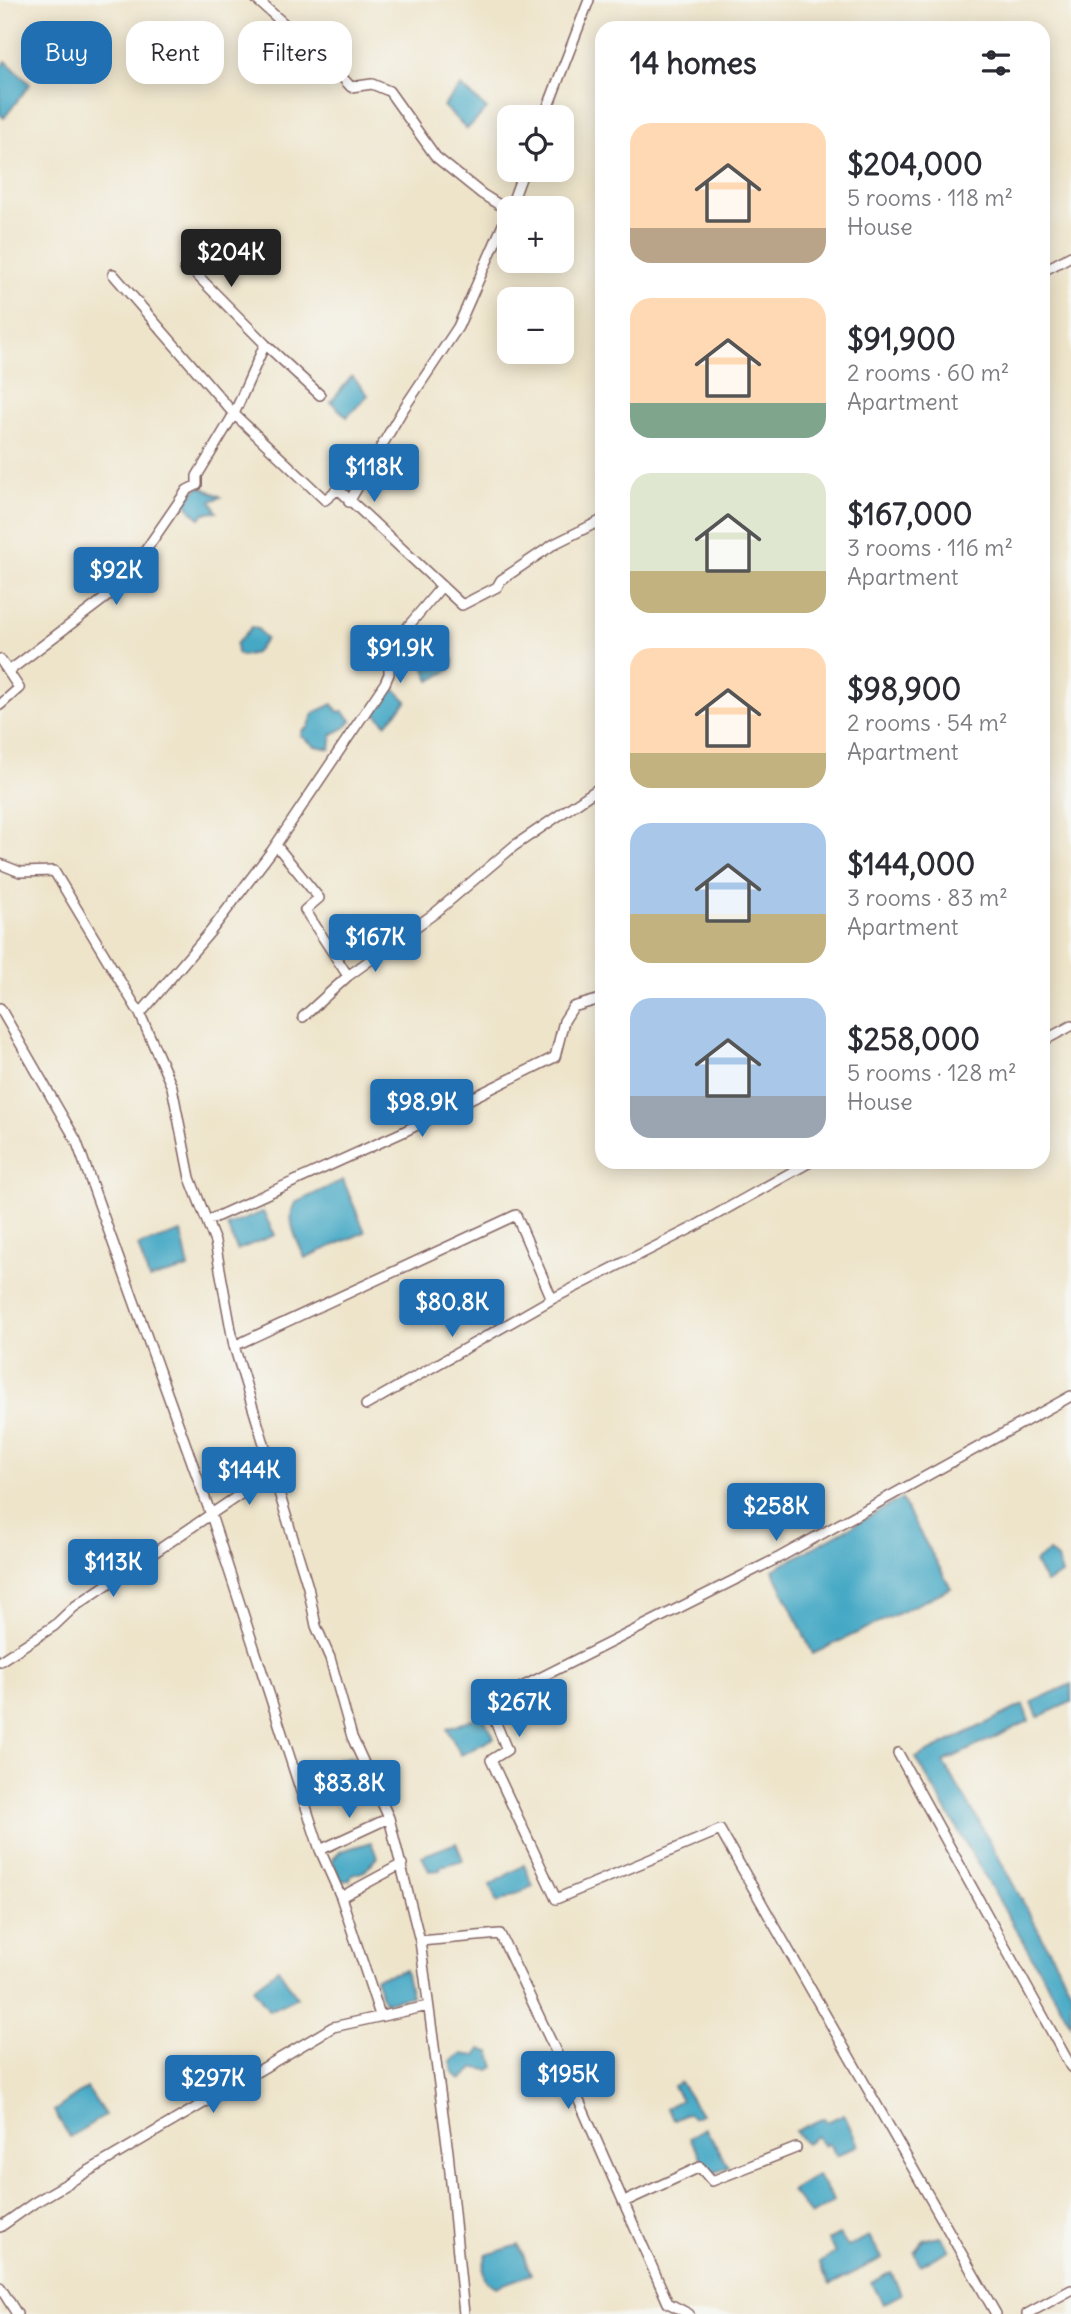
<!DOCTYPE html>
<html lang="en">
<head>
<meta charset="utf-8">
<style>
  body { margin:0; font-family:Delius,sans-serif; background:#f2f2f3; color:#2b2b33; height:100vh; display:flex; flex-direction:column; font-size:26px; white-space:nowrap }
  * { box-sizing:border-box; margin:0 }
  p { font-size:23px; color:#7c7c81 }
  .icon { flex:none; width:38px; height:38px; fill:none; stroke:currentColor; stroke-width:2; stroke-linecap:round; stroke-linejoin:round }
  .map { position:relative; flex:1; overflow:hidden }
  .sheet { position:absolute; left:595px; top:21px; width:455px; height:1148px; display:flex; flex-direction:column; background:#fff; border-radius:21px; box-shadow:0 4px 18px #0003 }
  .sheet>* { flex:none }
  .guide { position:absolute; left:21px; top:21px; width:469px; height:63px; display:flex; gap:14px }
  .fabs { position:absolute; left:497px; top:105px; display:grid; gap:14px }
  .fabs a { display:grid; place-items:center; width:77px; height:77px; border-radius:14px; background:#fff; box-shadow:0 4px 18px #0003; font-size:35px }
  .price { position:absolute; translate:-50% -60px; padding:0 16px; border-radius:7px; background:#1f6fb2; color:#fff; font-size:23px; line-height:46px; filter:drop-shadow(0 2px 4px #0008) }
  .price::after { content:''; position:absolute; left:50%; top:42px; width:21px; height:16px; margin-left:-10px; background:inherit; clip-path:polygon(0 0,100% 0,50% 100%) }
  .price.selected { background:#222; color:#fff }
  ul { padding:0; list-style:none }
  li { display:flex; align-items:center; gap:21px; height:175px; padding:0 35px }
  li span { display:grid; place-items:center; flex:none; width:196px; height:140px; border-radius:21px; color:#555 }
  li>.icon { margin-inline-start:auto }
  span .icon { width:84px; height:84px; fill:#fffc; stroke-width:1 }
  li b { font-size:30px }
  h2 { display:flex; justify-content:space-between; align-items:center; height:84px; padding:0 35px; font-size:30px }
  .tag { padding:0 24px; border-radius:21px; background:#fff; box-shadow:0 4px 18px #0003; font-size:24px; line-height:63px }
  .tag.selected { background:#1f6fb2; color:#fff }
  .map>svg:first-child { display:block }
  .water { fill:#45a8c5; stroke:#486478; stroke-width:2 }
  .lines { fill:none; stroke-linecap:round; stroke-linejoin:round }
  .street-casing { stroke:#836463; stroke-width:12 }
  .street { stroke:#fff; stroke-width:9 }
</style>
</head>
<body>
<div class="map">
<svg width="1071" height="2314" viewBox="0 0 1071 2314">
  <rect width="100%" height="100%" fill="#f6f6f2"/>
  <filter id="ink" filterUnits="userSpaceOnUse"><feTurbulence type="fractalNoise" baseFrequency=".0143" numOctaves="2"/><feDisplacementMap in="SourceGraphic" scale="14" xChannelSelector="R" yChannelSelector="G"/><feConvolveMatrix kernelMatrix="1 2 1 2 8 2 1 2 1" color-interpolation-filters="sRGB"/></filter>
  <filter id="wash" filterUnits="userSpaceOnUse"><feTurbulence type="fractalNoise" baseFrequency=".00686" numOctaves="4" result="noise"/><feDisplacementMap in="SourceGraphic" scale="28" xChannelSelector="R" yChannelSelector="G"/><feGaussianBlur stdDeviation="1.57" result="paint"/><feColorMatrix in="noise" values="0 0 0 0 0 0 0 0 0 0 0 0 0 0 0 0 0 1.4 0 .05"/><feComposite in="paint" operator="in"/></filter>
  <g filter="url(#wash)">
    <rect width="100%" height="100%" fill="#eee4ca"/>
    <path class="water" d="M6 61 30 84 4 118 0 114V68Z
      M461 86 487 109 467 129 443 106Z
      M352 376 368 395 347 417 331 402Z
      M200 486 221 497 211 501 217 512 204 513 200 518 192 512 185 500Z
      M252 627 258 629 266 639 255 653 242 656 237 653 236 644Z
      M450 645 454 667 430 681 421 658Z
      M388 690H396L407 701 386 724 375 713Z
      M333 704 338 712 343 711 351 720 346 727 332 734 330 749 315 746 301 736 302 731 308 728 314 713Z
      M343 1180 365 1232 305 1258C298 1242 285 1220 295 1203Z
      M263 1212 275 1235 237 1250 227 1226Z
      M181 1232 189 1268 149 1279 138 1246Z
      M901 1499 951 1588 813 1654 773 1570Z
      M1049 1552 1057 1559 1062 1574 1046 1583 1034 1562Z
      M1071 1684V1702L1038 1717 1032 1702Z
      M1023 1705 1029 1721 943 1762 977 1818 1071 1990V2024L916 1758Z
      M482 1715 494 1738 461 1755 447 1729Z
      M351 1757 357 1761 364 1783 355 1791 331 1794 323 1770 337 1759Z
      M371 1842 377 1857 365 1871 352 1875 350 1880 340 1881 332 1860 341 1851Z
      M456 1843 463 1860 441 1866 440 1870 429 1871 422 1856Z
      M524 1865 533 1886 497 1903 490 1885Z
      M278 1969 297 1997 269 2011 253 1988Z
      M405 1970 411 1996 384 2002 375 1978Z
      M480 2049 490 2052 495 2067 490 2070 475 2068 461 2080 453 2072 451 2061 461 2054 477 2056Z
      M680 2082 701 2114 693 2118 688 2113 675 2120 666 2108 681 2100 673 2086Z
      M87 2088 105 2115 70 2137 54 2111Z
      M844 2114 858 2145 837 2156 828 2143 824 2146 816 2136 806 2143 795 2131 824 2118 827 2122Z
      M705 2128 729 2167 711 2174 690 2138Z
      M817 2175 834 2201 811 2215 791 2191Z
      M839 2234 848 2247 869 2236 882 2258 830 2285 819 2263 835 2253 828 2240Z
      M940 2236 950 2250 920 2265 914 2252 924 2240Z
      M519 2245 531 2274 496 2287 485 2280 483 2270 486 2255Z
      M891 2272 901 2294 883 2304 872 2283Z"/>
  </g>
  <g filter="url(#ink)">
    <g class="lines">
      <g class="street-casing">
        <path id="street" d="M257 0 330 64 351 87 372 84 389 91 436 157 482 194 509 211
          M544 117 589 0
          M510 208 524 170
          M185 269 190 268 265 344
          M1043 271 1071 256
          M113 274 234 414 325 500 338 489 462 605 497 587 501 580 554 544 602 520
          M349 502 402 411 458 327 509 211
          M0 659 19 688 0 705
          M9 671 121 586 187 490 197 485V476L234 414 265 344 320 395
          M276 845 319 898 305 910 348 976
          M0 864 20 872 54 871 140 1014 172 1087 190 1178 215 1242 234 1346 308 1587 316 1626 330 1658 352 1737 389 1818 420 1941 448 2152 464 2314
          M0 1008 76 1140 211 1515 320 1850 341 1897 380 2015
          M140 1014 210 932 271 852 385 683 389 674V649L442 586
          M303 1017 348 976 435 913 514 846 602 786
          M1043 1041 1071 1026
          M207 1221 401 1133 555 1057 564 1021 573 1007 597 1000
          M234 1346 516 1215 552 1299 692 1228 810 1162
          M366 1405 552 1299
          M0 1661 54 1626 74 1607 254 1485 275 1477
          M898 1753 1071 2067
          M320 1850 389 1818
          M341 1897 402 1864
          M420 1941 500 1934 576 2094 668 2303 689 2314
          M624 2202 700 2167 712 2181 796 2148
          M0 2227 34 2203 333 2027 428 2006
          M0 2287 17 2314
          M996 2314 720 1830 556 1899 491 1760 507 1750 488 1704 780 1557 1071 1396
          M1027 2314 1071 2290"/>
      </g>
      <use href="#street" class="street"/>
    </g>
  </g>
</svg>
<div class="fabs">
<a><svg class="icon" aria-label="locate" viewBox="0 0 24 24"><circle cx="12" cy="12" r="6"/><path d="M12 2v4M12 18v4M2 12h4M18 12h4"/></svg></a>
<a>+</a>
<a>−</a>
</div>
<b class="price selected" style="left:231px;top:289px">$204K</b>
<b class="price" style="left:374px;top:504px">$118K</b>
<b class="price" style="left:116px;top:607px">$92K</b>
<b class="price" style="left:400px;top:685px">$91.9K</b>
<b class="price" style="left:375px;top:974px">$167K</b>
<b class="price" style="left:422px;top:1139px">$98.9K</b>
<b class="price" style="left:452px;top:1339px">$80.8K</b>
<b class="price" style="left:249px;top:1507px">$144K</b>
<b class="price" style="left:776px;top:1543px">$258K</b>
<b class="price" style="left:113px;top:1599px">$113K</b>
<b class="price" style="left:519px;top:1739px">$267K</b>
<b class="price" style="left:349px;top:1820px">$83.8K</b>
<b class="price" style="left:568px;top:2111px">$195K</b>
<b class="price" style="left:213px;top:2115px">$297K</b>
<div class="guide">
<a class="tag selected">Buy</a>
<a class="tag">Rent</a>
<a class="tag">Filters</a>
</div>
<section class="sheet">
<h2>14 homes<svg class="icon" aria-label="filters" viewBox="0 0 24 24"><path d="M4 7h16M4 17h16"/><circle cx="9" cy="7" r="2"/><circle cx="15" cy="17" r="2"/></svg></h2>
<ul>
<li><span style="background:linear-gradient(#ffd9b3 75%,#b9a48a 0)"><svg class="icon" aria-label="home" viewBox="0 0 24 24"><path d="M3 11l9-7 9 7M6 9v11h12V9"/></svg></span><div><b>$204,000</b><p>5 rooms · 118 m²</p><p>House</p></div></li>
<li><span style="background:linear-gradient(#ffd9b3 75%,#7fa58c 0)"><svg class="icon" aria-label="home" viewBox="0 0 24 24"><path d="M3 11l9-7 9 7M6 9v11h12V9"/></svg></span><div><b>$91,900</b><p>2 rooms · 60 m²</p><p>Apartment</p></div></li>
<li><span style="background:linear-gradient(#dfe7d0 70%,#c2b280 0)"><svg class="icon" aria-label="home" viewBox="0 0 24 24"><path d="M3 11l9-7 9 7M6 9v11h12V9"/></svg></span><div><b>$167,000</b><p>3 rooms · 116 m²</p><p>Apartment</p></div></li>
<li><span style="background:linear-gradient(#ffd9b3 75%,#c2b280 0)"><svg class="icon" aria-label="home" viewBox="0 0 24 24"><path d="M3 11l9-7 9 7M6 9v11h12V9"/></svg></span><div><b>$98,900</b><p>2 rooms · 54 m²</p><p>Apartment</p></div></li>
<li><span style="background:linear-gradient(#a9c7e8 65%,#c2b280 0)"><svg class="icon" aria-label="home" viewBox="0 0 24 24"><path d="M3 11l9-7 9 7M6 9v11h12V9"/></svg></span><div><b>$144,000</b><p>3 rooms · 83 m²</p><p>Apartment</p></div></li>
<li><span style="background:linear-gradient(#a9c7e8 70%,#9aa5b1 0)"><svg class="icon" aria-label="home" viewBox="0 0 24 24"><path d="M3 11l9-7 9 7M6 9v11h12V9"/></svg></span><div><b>$258,000</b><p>5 rooms · 128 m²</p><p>House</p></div></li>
</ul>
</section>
</div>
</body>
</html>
